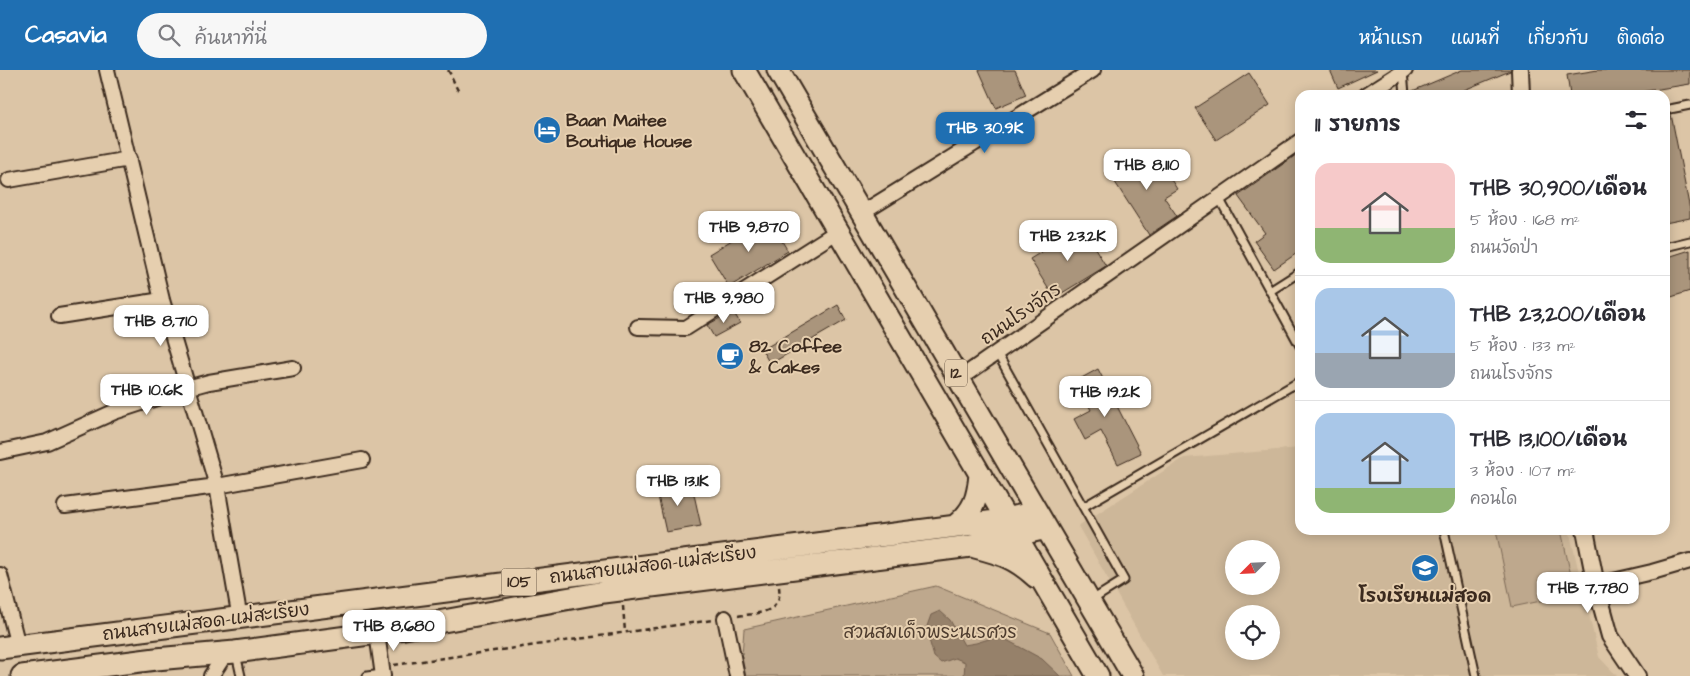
<!DOCTYPE html>
<html lang="th">
<head>
<meta charset="utf-8">
<style>
  body { margin:0; font-family:"Architects Daughter","Playpen Sans Thai",sans-serif; background:#f7f7f7; color:#2b2b33; height:100vh; display:flex; flex-direction:column; font-size:19px; white-space:nowrap }
  * { box-sizing:border-box; margin:0 }
  p { font-size:16px; color:#7c7c81 }
  .icon { flex:none; width:28px; height:28px; fill:none; stroke:currentColor; stroke-width:2; stroke-linecap:round; stroke-linejoin:round }
  .map { position:relative; flex:1; overflow:hidden }
  .drawer { position:absolute; left:1295px; top:20px; width:375px; height:445px; display:flex; flex-direction:column; background:#fff; border-radius:15px; box-shadow:0 2px 12px #0003 }
  .drawer>* { flex:none }
  .needle { width:32px; rotate:246deg }
  .buttons { position:absolute; left:1225px; top:470px; display:grid; gap:10px }
  .buttons a { display:grid; place-items:center; width:55px; height:55px; border-radius:50%; background:#fff; box-shadow:0 2px 12px #0003; font-size:25px }
  .price { position:absolute; translate:-50% -42px; padding:0 11px; border-radius:10px; background:#fff; color:#222; font-size:16px; line-height:32px; filter:drop-shadow(0 1px 2px #0008) }
  .price::after { content:''; position:absolute; left:50%; top:30px; width:15px; height:11px; margin-left:-8px; background:inherit; clip-path:polygon(0 0,100% 0,50% 100%) }
  .price.current { background:#1f6fb2; color:#fff }
  ul { padding:0; list-style:none }
  li { display:flex; align-items:center; gap:15px; height:125px; padding:0 20px }
  li+li { border-top:1px solid #e1e1e2 }
  li span { display:grid; place-items:center; flex:none; width:140px; height:100px; border-radius:15px; color:#555 }
  li>.icon { margin-inline-start:auto }
  span .icon { width:60px; height:60px; fill:#fffc; stroke-width:1 }
  li b { font-size:21px }
  h2 { display:flex; justify-content:space-between; align-items:center; height:60px; padding:0 20px; font-size:21px }
  header { display:flex; align-items:center; gap:30px; box-sizing:border-box; height:70px; padding:0 25px; background:#1f6fb2; color:#fff }
  header strong { font-size:24px }
  nav { display:flex; gap:28px; margin-inline-start:auto; font-size:18px }
  .search { width:350px; height:45px; background:#f7f7f7; display:flex; align-items:center; gap:12px; box-sizing:border-box; padding:0 18px; border-radius:28px; color:#7c7c81; font-size:19px }
  .map>svg:first-child { display:block }
  .built { fill:#cdb799; fill-rule:evenodd }
  .green { fill:#bea88d; stroke:#7c6956 }
  .water { fill:#96816b; stroke:#725e4c }
  .building { fill:#aa957c; stroke:#3b2a1e }
  .lines { fill:none; stroke-linecap:round; stroke-linejoin:round }
  .service-casing { stroke:#3b2a1e; stroke-width:11 }
  .minor-casing { stroke:#3b2a1e; stroke-width:18 }
  .tertiary-casing { stroke:#3b2a1e; stroke-width:20 }
  .primary-casing { stroke:#3b2a1e; stroke-width:25 }
  .path { stroke:#3b2a1e; stroke-width:2.5; stroke-dasharray:5 4; stroke-linecap:butt }
  .service { stroke:#e6cfaf; stroke-width:7 }
  .minor { stroke:#e6cfaf; stroke-width:14 }
  .tertiary { stroke:#e6cfaf; stroke-width:16 }
  .primary { stroke:#e6cfaf; stroke-width:21 }
  .labels { text-anchor:middle; dominant-baseline:central; stroke-width:4; stroke-linejoin:round; paint-order:stroke }
  .shield { fill:#e6cfaf; stroke:#6e5c4a; stroke-width:1 }
  .shield-label { font-size:16px; font-weight:bold; fill:#3b2a1e }
  .poi-label { font-size:18px; font-weight:bold; fill:#3b2a1e; stroke:#e6cfaf; text-anchor:start }
  .street-label { font-size:18px; fill:#3b2a1e; stroke:#e6cfaf }
  .park-label { font-size:18px; fill:#4f3d2f; stroke:#e6cfaf }
</style>
</head>
<body>
<header>
<strong>Casavia</strong>
<div class="search"><svg class="icon" aria-label="search" viewBox="0 0 24 24"><circle cx="10" cy="10" r="6"/><path d="M15 15l6 6"/></svg>ค้นหาที่นี่</div>
<nav><a>หน้าแรก</a><a>แผนที่</a><a>เกี่ยวกับ</a><a>ติดต่อ</a></nav>
</header>
<div class="map">
<svg width="1690" height="606" viewBox="0 0 1690 606">
  <rect width="100%" height="100%" fill="#dcc5a6"/>
  <filter id="ink" filterUnits="userSpaceOnUse"><feTurbulence type="fractalNoise" baseFrequency=".02" numOctaves="2"/><feDisplacementMap in="SourceGraphic" scale="10" xChannelSelector="R" yChannelSelector="G"/><feConvolveMatrix kernelMatrix="1 2 1 2 8 2 1 2 1" color-interpolation-filters="sRGB"/></filter>
  <g filter="url(#ink)">
    <path class="built" d="M1300 378V460H1569L1599 587 1617 606H1163L1078 456 1184 388ZM1234 479H1271V516H1234ZM1234 544H1271V581H1234Z"/>
    <path class="green" d="M1496 460H1561L1575 524 1512 537Z
      M936 516 1050 563 1074 606H744L741 599 744 559Z"/>
    <path class="water" d="M940 541 950 550 964 575 976 573 992 568H1003L1042 589 1060 606H964L965 592 955 588 941 593 934 587 926 559 931 545Z"/>
    <path class="building" d="M979 0H1015L1026 25 996 38Z
      M1330 0H1377L1338 18Z
      M1462 0H1510V1L1452 25H1410V22Z
      M1598 0H1690V14L1622 25H1570L1567 5Z
      M1249 3 1270 35 1216 70 1195 38Z
      M1671 44 1690 140V148L1665 153V45Z
      M1152 80 1177 119 1164 127 1177 146 1149 165 1111 106Z
      M1300 82V181L1274 199 1254 171 1265 163 1238 126Z
      M768 148 788 181 729 217 709 184Z
      M1082 157 1106 196 1054 228 1030 189Z
      M1690 180V221L1665 229V188Z
      M838 235 846 250 770 294 762 280Z
      M733 241 740 253 714 267 707 255Z
      M1098 299 1141 383 1118 394 1101 361 1085 370 1074 349 1091 340 1076 311Z
      M691 411 701 456 666 462 656 417Z"/>
    <g class="lines">
      <g class="service-casing">
        <path id="service" d="M1403 1 1405 25
          M1665 40 1690 35
          M1219 128 1300 276
          M1665 177 1690 171
          M1270 221 1300 202
          M997 283 1124 510 1092 530
          M1083 437 1300 311
          M1444 460 1476 606
          M236 584 241 606
          M367 606 382 604"/>
      </g>
      <g class="minor-casing">
        <path id="minor" d="M107 0 162 230 217 416 240 549
          M1366 25 1405 0
          M9 110 129 89
          M862 143 1093 0
          M59 246 162 230
          M638 257 686 258 838 161
          M959 309 1300 71
          M0 382 47 372 114 342 187 318 209 312 293 298
          M65 436 217 416 362 390
          M0 505 18 576
          M1596 515 1652 502 1690 491
          M725 548 737 606
          M377 563 383 606
          M211 606 226 583"/>
      </g>
      <g class="tertiary-casing">
        <path id="tertiary" d="M1520 0 1521 25
          M1585 460 1596 515 1610 566 1637 606"/>
      </g>
      <g class="primary-casing">
        <path id="primary" d="M744 0 1098 606
          M778 0 1133 606
          M955 456C974 441 978 428 980 404
          M975 477C1002 484 1015 488 1036 507
          M0 578 996 451 1037 442
          M22 606 156 589 235 582 377 563 604 522 971 476 1046 458"/>
      </g>
      <path class="path" d="M448 0C453 8 454 14 459 22
        M623 536 625 562
        M738 546C757 543 783 544 779 517
        M394 595 713 550"/>
      <use href="#service" class="service"/>
      <use href="#minor" class="minor"/>
      <use href="#tertiary" class="tertiary"/>
      <use href="#primary" class="primary"/>
    </g>
  </g>
  <defs>
    <g id="hotel-disc" transform="scale(1.4375)"><circle r="9.5" fill="#1f6fb2" stroke="#e6cfaf"/><path d="M-6-4.5h1.5V1H6V5H4.5V3h-9V5H-6ZM-4 0a1.8 1.8 0 1 1 3.6 0ZM.5 0V-2.5h3Q6-2.5 6 0Z" fill="#fff"/></g>
    <g id="cafe-disc" transform="scale(1.4375)"><circle r="9.5" fill="#1f6fb2" stroke="#e6cfaf"/><path d="M-5.5-4.5H6V0H3Q3 3.5 0 3.5H-2.5Q-5.5 3.5-5.5 0ZM3-3.2v2h1.7v-2ZM-6 4.5H4V6H-6Z" fill="#fff"/></g>
    <g id="school-disc" transform="scale(1.4375)"><circle r="9.5" fill="#1f6fb2" stroke="#e6cfaf"/><path d="M0-5L7-2L0 1L-7-2ZM-4 1L0 2.5L4 1V4Q0 6-4 4Z" fill="#fff"/></g>
  </defs>
  <g fill-rule="evenodd">
    <use href="#hotel-disc" x="547" y="60"/>
    <use href="#cafe-disc" x="730" y="286"/>
    <use href="#school-disc" x="1425" y="498"/>
  </g>
  <g class="labels">
    <g class="shield">
      <rect x="945" y="289.5" width="22" height="27" rx="4"/>
      <rect x="501.5" y="498.5" width="35" height="27" rx="4"/>
    </g>
    <g class="shield-label">
      <text x="956" y="303">12</text>
      <text x="519" y="512">105</text>
    </g>
    <g class="poi-label">
      <text x="566" y="50">Baan Maitee<tspan x="566" dy="21">Boutique House</tspan></text>
      <text x="749" y="276">82 Coffee<tspan x="749" dy="21">&amp; Cakes</tspan></text>
      <text x="1425" y="526" text-anchor="middle">โรงเรียนแม่สอด</text>
    </g>
    <g class="street-label">
      <text transform="translate(1021 244) rotate(-35)">ถนนโรงจักร</text>
      <text transform="translate(653 495) rotate(-7)">ถนนสายแม่สอด–แม่สะเรียง</text>
      <text transform="translate(206 552) rotate(-7)">ถนนสายแม่สอด–แม่สะเรียง</text>
    </g>
    <g class="park-label">
      <text x="930" y="562">สวนสมเด็จพระนเรศวร</text>
    </g>
  </g>
</svg>
<div class="buttons">
<a><svg class="needle" viewBox="-14 -14 28 28"><path d="M0-13l5 13h-10z" fill="#e53935"/><path d="M0 13l5-13h-10z" fill="#7c7c81"/></svg></a>
<a><svg class="icon" aria-label="locate" viewBox="0 0 24 24"><circle cx="12" cy="12" r="6"/><path d="M12 2v4M12 18v4M2 12h4M18 12h4"/></svg></a>
</div>
<b class="price current" style="left:985px;top:84px">THB 30.9K</b>
<b class="price" style="left:1147px;top:121px">THB 8,110</b>
<b class="price" style="left:749px;top:183px">THB 9,870</b>
<b class="price" style="left:1068px;top:192px">THB 23.2K</b>
<b class="price" style="left:724px;top:254px">THB 9,980</b>
<b class="price" style="left:161px;top:277px">THB 8,710</b>
<b class="price" style="left:147px;top:346px">THB 10.6K</b>
<b class="price" style="left:1105px;top:348px">THB 19.2K</b>
<b class="price" style="left:678px;top:437px">THB 13.1K</b>
<b class="price" style="left:1588px;top:544px">THB 7,780</b>
<b class="price" style="left:394px;top:582px">THB 8,680</b>
<section class="drawer">
<h2>11 รายการ<svg class="icon" aria-label="filters" viewBox="0 0 24 24"><path d="M4 7h16M4 17h16"/><circle cx="9" cy="7" r="2"/><circle cx="15" cy="17" r="2"/></svg></h2>
<ul>
<li><span style="background:linear-gradient(#f6c9c9 65%,#8fb573 0)"><svg class="icon" aria-label="home" viewBox="0 0 24 24"><path d="M3 11l9-7 9 7M6 9v11h12V9"/></svg></span><div><b>THB 30,900/เดือน</b><p>5 ห้อง · 168 m²</p><p>ถนนวัดป่า</p></div></li>
<li><span style="background:linear-gradient(#a9c7e8 65%,#9aa5b1 0)"><svg class="icon" aria-label="home" viewBox="0 0 24 24"><path d="M3 11l9-7 9 7M6 9v11h12V9"/></svg></span><div><b>THB 23,200/เดือน</b><p>5 ห้อง · 133 m²</p><p>ถนนโรงจักร</p></div></li>
<li><span style="background:linear-gradient(#a9c7e8 75%,#8fb573 0)"><svg class="icon" aria-label="home" viewBox="0 0 24 24"><path d="M3 11l9-7 9 7M6 9v11h12V9"/></svg></span><div><b>THB 13,100/เดือน</b><p>3 ห้อง · 107 m²</p><p>คอนโด</p></div></li>
</ul>
</section>
</div>
</body>
</html>
